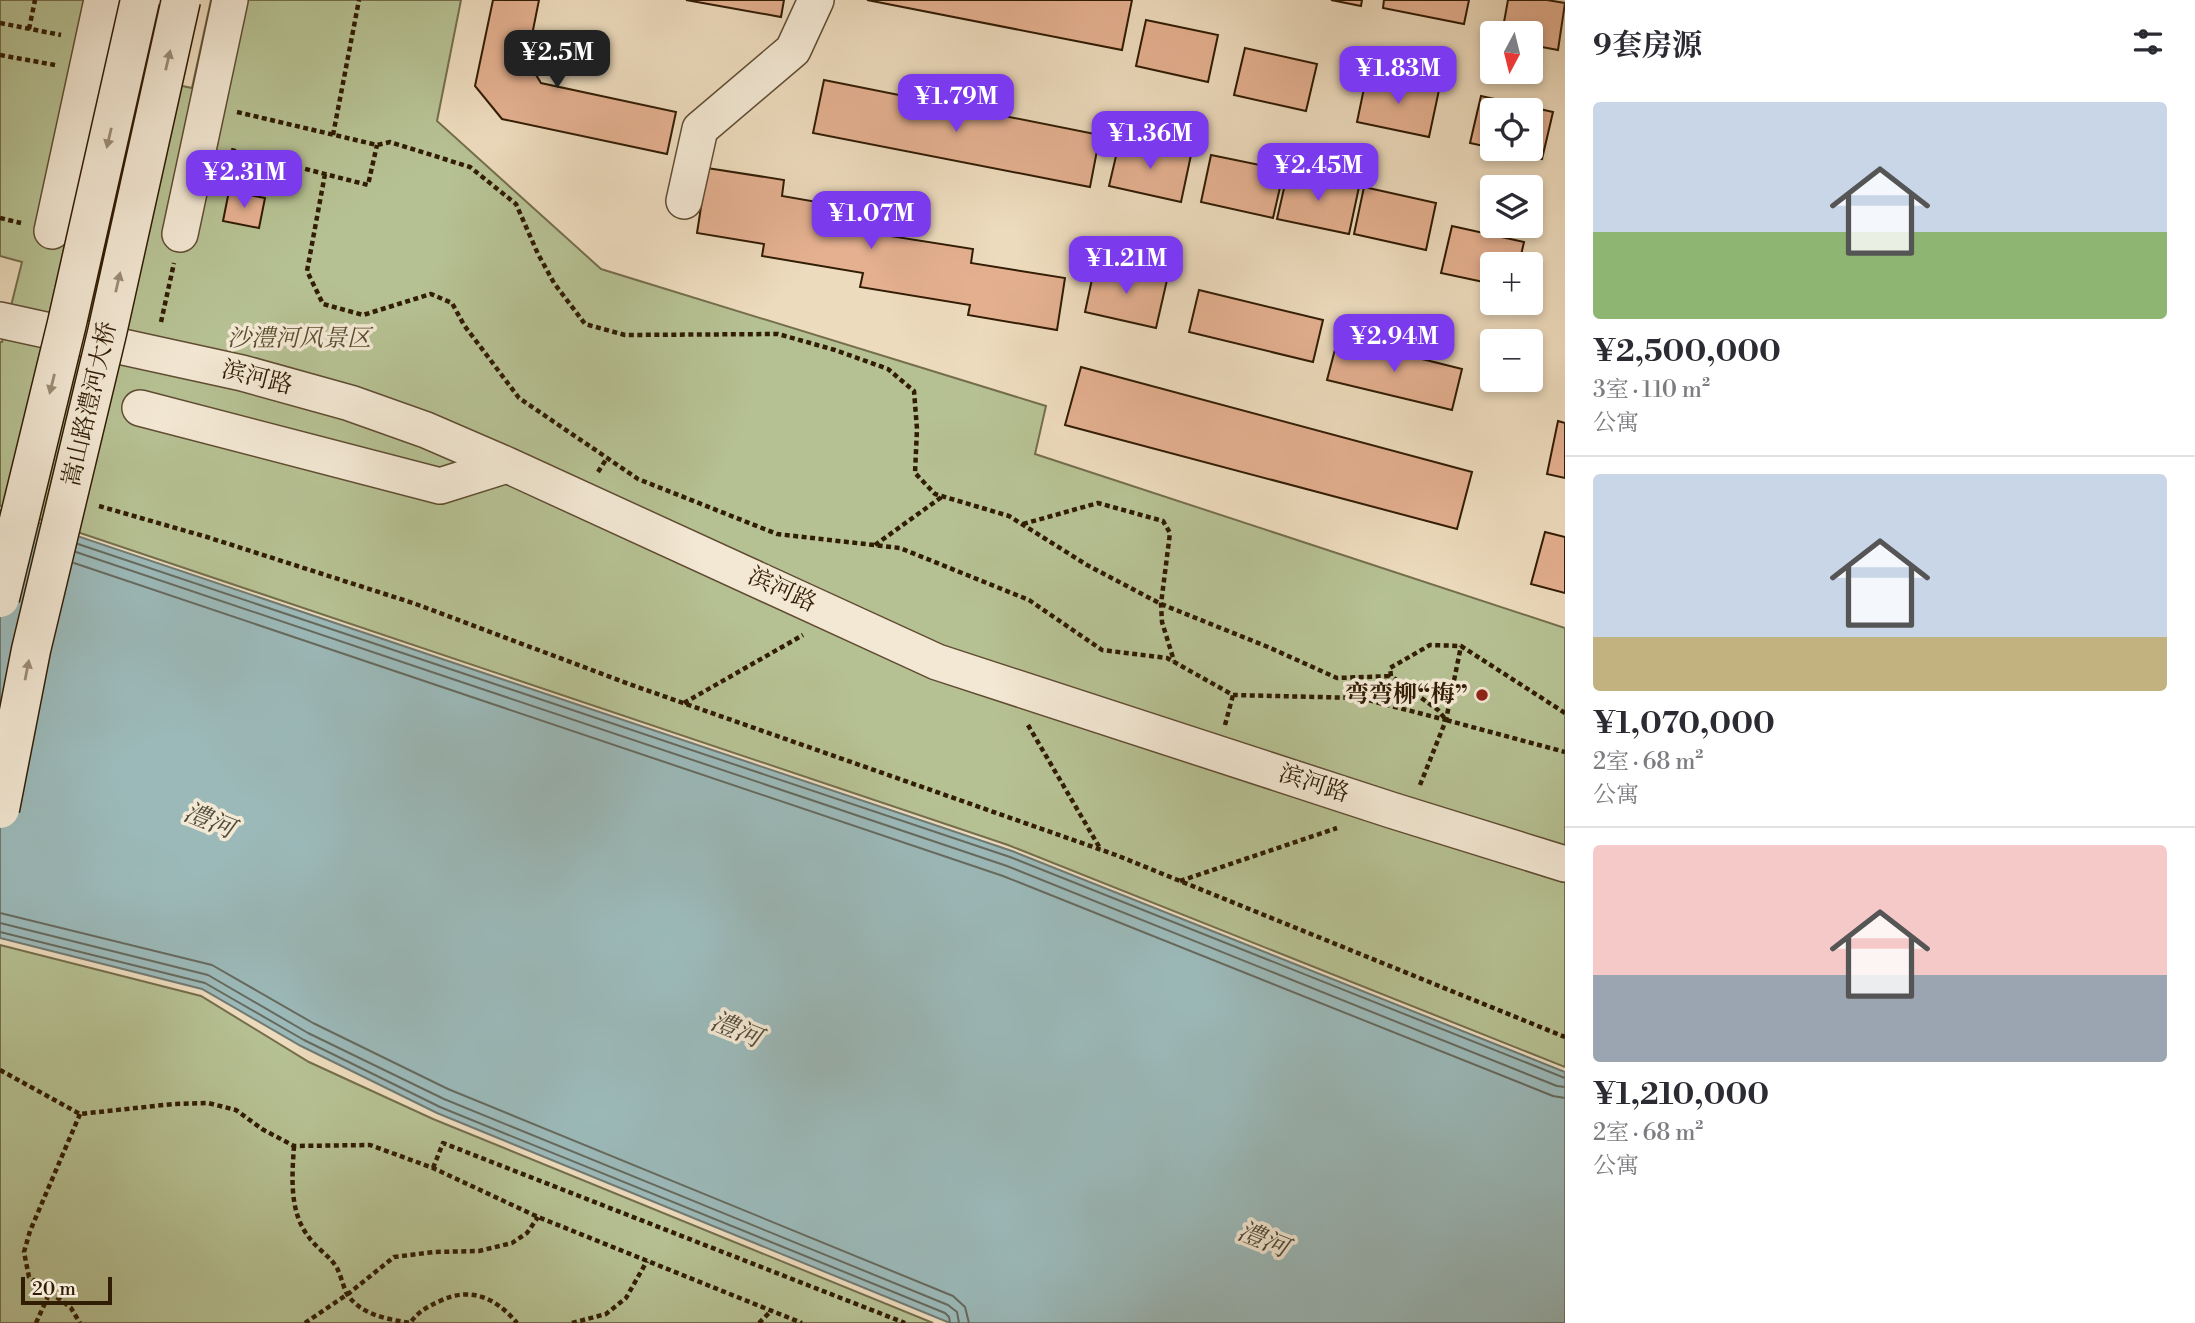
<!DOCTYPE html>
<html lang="zh">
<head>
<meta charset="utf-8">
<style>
  body { margin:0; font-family:"Libre Bodoni","Noto Serif SC",serif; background:#f7f7f7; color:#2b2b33; height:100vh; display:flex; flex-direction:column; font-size:26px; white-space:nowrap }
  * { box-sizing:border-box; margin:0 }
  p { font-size:23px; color:#7c7c81 }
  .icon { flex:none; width:38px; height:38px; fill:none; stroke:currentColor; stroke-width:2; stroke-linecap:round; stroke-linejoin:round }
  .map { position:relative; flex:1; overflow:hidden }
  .drawer { display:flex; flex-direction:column; background:#fff; width:630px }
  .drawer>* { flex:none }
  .needle { width:46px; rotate:187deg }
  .controls { position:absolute; left:1480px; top:21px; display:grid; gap:14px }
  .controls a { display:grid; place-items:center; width:63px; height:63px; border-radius:7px; background:#fff; box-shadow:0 4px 10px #0003; font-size:35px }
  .scale { position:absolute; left:21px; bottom:18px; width:91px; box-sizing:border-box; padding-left:7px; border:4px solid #311c04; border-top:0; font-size:19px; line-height:24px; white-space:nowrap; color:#311c04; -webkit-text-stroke:5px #f3e8d4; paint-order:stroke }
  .price { position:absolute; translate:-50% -60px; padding:0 16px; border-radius:14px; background:#7c3aed; color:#fff; font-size:23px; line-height:46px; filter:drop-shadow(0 2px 4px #0008) }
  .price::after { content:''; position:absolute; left:50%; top:42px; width:21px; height:16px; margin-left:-10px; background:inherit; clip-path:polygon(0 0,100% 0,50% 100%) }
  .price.active { background:#222; color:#fff }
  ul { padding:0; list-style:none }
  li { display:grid; align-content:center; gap:14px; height:371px; padding:0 28px }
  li+li { border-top:2px solid #e1e1e2 }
  li span { display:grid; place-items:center; height:217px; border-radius:7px; color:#555 }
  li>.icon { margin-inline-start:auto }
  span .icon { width:126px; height:126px; fill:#fffc; stroke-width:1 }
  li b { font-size:30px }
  h2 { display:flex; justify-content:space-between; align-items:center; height:84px; padding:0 28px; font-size:30px }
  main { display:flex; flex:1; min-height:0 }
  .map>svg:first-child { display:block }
  .green { fill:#b6c193; stroke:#746e4c; stroke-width:2 }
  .water { fill:#9bb9b9; stroke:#717a71; stroke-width:2 }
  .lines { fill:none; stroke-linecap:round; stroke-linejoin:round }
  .shore { stroke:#666a5e; stroke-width:2 }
  .building { fill:#e4b090; stroke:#311c04; stroke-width:2 }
  .minor-casing { stroke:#604c32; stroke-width:38 }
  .path { stroke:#311c04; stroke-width:4.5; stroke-dasharray:5 3.5; stroke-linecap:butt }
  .minor { stroke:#f3e8d4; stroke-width:35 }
  .secondary-bridge-casing { stroke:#311c04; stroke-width:41; stroke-linecap:butt }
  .secondary-bridge { stroke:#f3e8d4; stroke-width:38 }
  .oneway { fill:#9c8c76 }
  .poi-dot { fill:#8f2418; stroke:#f3e8d4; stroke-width:2.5 }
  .labels { text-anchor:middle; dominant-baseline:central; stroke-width:7; stroke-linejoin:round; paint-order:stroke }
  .park-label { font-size:24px; font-style:italic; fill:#594e2f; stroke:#f3e8d4 }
  .street-label { font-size:24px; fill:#311c04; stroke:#f3e8d4 }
  .poi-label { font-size:24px; font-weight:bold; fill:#311c04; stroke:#f3e8d4; text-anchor:end }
  .water-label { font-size:26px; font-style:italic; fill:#514b3a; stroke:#f3e8d4 }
</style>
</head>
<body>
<main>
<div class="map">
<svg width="1565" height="1323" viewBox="0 0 1565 1323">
  <rect width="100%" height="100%" fill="#eddbbd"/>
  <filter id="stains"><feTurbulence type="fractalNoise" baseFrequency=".00286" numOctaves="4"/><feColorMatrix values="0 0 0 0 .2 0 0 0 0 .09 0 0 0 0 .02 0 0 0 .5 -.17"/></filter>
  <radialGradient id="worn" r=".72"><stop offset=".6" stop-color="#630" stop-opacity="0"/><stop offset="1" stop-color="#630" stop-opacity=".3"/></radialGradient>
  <path class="green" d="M0 0H111L96 68 192 88 211 0H461L437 121 601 269 1046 406 1035 454 1565 628V1067L1008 845 0 506V342H2L22 262 0 256Z
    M0 945 201 996 309 1062 433 1119 933 1323H0Z"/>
  <path class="water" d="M0 510 1012 851 1565 1072V1323H950L437 1113 301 1046 202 989 0 938Z"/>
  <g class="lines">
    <path class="shore" d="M78 544 1010 857 1565 1078
      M76 552 1007 866 1557 1086 1565 1087
      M74 563 1003 876 1553 1096 1565 1098
      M0 913 212 965 313 1023 448 1089 953 1296 965 1307 969 1323
      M0 923 208 975 308 1033 444 1099 948 1305 957 1312 959 1323
      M0 932 205 983 304 1040 440 1107 945 1313 949 1317 950 1323"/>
  </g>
  <path class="building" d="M493 0H539L527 60 541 83 676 112 667 154 502 119 475 86Z
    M686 0H784L781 17Z
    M867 0H1132L1122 50Z
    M1331 0H1362L1361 6Z
    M1384 0H1469L1464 24 1383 8Z
    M1508 0H1547L1565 3 1558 50 1531 45V33H1502Z
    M1146 20 1218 35 1208 82 1136 66Z
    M1245 48 1317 64 1306 111 1234 95Z
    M1367 74 1439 90 1429 137 1357 122Z
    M824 80 1100 135 1090 187 813 133Z
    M1481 96 1553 112 1542 159 1495 149H1531V110H1493V148L1470 143Z
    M1120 139 1191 155 1181 202 1109 186Z
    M1211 155 1284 170 1273 218 1201 202Z
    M707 168 784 180 782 196 875 212 871 233 973 249 971 263 1065 278 1057 330 968 315 970 305 860 287 863 273 762 256 764 244 697 233Z
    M1288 171 1359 187 1349 234 1277 219Z
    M1364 187 1436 203 1426 250 1354 234Z
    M229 191 265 198 259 228 223 221Z
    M1452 226 1524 242 1519 264H1493V284L1441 273Z
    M1095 265 1167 280 1156 328 1085 312Z
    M1199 290 1323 320 1313 362 1189 332Z
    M1338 338 1462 369 1452 410 1327 380Z
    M1081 367 1472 472 1457 529 1065 425Z
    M1558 421 1565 423V478L1547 474Z
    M1545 532 1565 537V593L1531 584Z"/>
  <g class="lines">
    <g class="minor-casing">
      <path id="minor" d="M684 201 700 129 793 50 816 0
        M52 231 102 0
        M180 234 230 0
        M0 320 242 373 350 403 426 430 507 465 937 662 1391 810 1565 864
        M140 408 440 486 507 465"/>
    </g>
    <path class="path" d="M0 23 61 35
      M29 29 35 0
      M0 55 55 65
      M237 112 377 145 390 142 470 167 516 204 538 254 554 283 585 324 625 335 778 334 835 350 888 369 914 391 917 429 915 473 935 494 1009 516 1087 565 1161 604 1268 647 1337 678 1391 676
      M333 135 359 0
      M231 150 368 185 377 145
      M325 174 307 271 323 304 363 315 431 294 452 303 464 325 519 398 638 479 777 534 900 548 1029 600 1102 650 1167 658 1233 695 1360 698 1446 720
      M0 218 21 223
      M161 322 174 263
      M598 472 607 458
      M99 506 207 537 413 603 629 684 1116 855 1565 1037
      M1023 524 1098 503 1163 521 1170 533 1161 604 1162 622 1174 661
      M875 545 943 496
      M684 703 803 635
      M1565 713 1461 646 1430 645 1390 668 1391 676 1438 710 1446 720 1565 752
      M1028 725 1101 850
      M1225 725 1233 695
      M1420 785 1446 720 1461 646
      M1180 881 1337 828
      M0 1070 80 1114 173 1104 208 1103 236 1110 262 1129 294 1146 370 1145 433 1168 538 1217 802 1323
      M294 1146C292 1176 289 1211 308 1236 316 1248 330 1256 337 1268 341 1276 343 1286 347 1294 361 1315 387 1319 410 1323 419 1311 427 1307 440 1301 471 1286 496 1298 517 1323
      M433 1168 443 1143 905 1323
      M50 1292 71 1308 80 1323
      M36 1323 50 1292 29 1277 24 1252 30 1231 80 1114
      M305 1323 348 1294 394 1257 434 1252 479 1251 512 1243 527 1233 538 1217
      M572 1323 606 1314 626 1298 647 1261
      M759 1323 772 1310"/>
    <use href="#minor" class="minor"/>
    <g class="secondary-bridge-casing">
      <path id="secondary-bridge" d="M0 598 67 323 140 0
        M0 809 31 650 107 333 181 0"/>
    </g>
    <use href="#secondary-bridge" class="secondary-bridge"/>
  </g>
  <defs><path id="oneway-solid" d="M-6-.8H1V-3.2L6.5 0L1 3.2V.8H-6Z" transform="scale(1.75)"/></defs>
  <g class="oneway">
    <use href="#oneway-solid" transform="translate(168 60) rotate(-77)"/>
    <use href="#oneway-solid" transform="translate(109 138) rotate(103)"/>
    <use href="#oneway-solid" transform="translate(118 282) rotate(-77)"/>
    <use href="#oneway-solid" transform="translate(52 384) rotate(104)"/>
    <use href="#oneway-solid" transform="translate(27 670) rotate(-79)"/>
  </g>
  <circle class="poi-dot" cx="1482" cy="695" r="7"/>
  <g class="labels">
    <g class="park-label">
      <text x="299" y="339">沙澧河风景区</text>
    </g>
    <g class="street-label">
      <text transform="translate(257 378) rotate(14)">滨河路</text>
      <text transform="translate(90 404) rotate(-77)">嵩山路澧河大桥</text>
      <text transform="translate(782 590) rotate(25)">滨河路</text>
      <text transform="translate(1314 784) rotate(18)">滨河路</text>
    </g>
    <g class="poi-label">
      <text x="1468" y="695">弯弯柳“梅”</text>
    </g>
    <g class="water-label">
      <text transform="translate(209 821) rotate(22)">澧河</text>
      <text transform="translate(736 1030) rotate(22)">澧河</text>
      <text transform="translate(1263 1240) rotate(22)">澧河</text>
    </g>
  </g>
  <rect width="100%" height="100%" filter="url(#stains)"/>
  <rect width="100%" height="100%" fill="url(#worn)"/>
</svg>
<div class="controls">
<a><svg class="needle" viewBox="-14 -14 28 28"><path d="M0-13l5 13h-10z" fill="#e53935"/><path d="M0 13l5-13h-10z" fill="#7c7c81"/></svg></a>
<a><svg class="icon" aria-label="locate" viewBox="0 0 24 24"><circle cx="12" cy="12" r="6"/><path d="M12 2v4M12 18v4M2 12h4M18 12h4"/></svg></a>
<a><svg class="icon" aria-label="layers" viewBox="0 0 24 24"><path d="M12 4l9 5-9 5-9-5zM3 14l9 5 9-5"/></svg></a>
<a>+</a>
<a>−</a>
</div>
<div class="scale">20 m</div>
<b class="price active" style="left:557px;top:90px">¥2.5M</b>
<b class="price" style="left:1398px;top:106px">¥1.83M</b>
<b class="price" style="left:956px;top:134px">¥1.79M</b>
<b class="price" style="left:1150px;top:171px">¥1.36M</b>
<b class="price" style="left:1318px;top:203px">¥2.45M</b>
<b class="price" style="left:244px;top:210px">¥2.31M</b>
<b class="price" style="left:871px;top:251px">¥1.07M</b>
<b class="price" style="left:1126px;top:296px">¥1.21M</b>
<b class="price" style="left:1394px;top:374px">¥2.94M</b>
</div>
<section class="drawer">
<h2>9套房源<svg class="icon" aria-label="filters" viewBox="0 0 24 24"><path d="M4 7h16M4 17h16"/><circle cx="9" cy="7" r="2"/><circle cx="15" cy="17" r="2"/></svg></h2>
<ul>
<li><span style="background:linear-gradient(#c9d6e8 60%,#8fb573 0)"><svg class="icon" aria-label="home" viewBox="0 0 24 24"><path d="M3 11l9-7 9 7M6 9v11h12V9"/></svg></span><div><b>¥2,500,000</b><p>3室 · 110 m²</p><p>公寓</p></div></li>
<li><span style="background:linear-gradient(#c9d6e8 75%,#c2b280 0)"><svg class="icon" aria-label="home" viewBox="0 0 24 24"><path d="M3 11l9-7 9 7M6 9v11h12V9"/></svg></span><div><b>¥1,070,000</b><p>2室 · 68 m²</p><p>公寓</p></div></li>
<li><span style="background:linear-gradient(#f6c9c9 60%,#9aa5b1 0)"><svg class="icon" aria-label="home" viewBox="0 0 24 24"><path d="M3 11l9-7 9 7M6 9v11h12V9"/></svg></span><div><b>¥1,210,000</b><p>2室 · 68 m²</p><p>公寓</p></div></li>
</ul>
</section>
</main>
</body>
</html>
